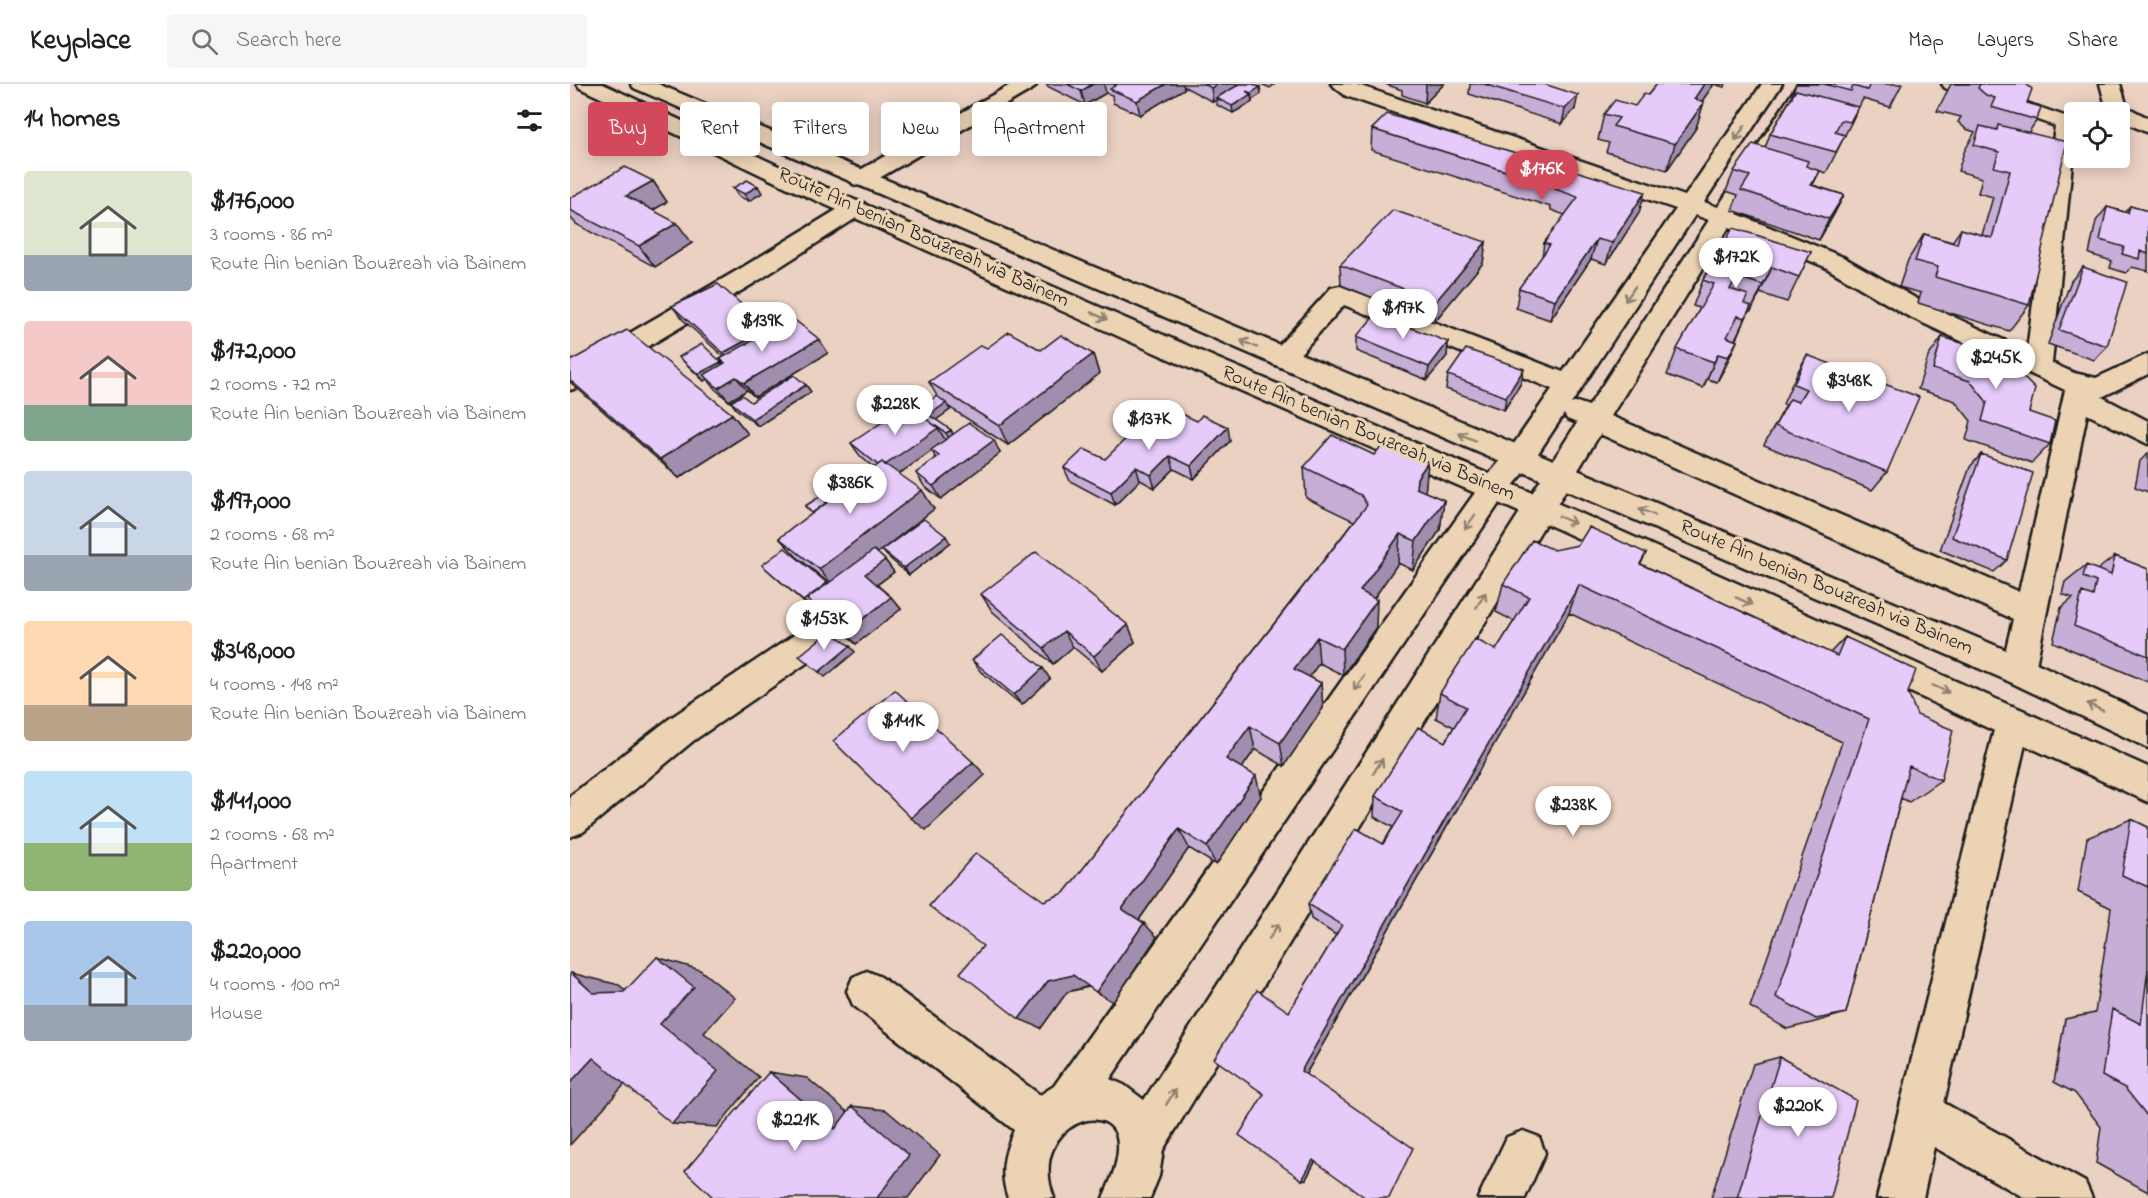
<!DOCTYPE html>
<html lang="en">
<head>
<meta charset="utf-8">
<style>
  body { margin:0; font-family:"Indie Flower",sans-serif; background:#f6f6f6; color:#202124; height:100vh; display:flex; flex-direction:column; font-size:22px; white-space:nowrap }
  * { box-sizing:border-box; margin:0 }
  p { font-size:20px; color:#757577 }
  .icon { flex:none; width:33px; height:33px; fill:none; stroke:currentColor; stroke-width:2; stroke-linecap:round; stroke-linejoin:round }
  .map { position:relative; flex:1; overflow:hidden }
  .drawer { display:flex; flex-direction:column; background:#fff; width:570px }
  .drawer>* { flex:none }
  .banner { position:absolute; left:18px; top:18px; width:570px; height:54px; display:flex; gap:12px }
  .fabs { position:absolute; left:1494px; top:18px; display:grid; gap:12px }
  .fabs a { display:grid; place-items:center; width:66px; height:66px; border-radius:6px; background:#fff; box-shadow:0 3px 15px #0003; font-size:30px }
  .price { position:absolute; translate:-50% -51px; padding:0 14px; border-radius:21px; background:#fff; color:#222; font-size:20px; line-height:39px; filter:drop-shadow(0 2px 3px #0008) }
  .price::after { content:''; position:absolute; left:50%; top:36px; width:18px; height:14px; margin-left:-9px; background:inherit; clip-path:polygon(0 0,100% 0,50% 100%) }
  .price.active { background:#d1495b; color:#fff }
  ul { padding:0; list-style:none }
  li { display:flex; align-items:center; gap:18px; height:150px; padding:0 24px }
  li span { display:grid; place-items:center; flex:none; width:168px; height:120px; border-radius:6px; color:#555 }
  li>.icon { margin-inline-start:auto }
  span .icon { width:72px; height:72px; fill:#fffc; stroke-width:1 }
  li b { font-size:26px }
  h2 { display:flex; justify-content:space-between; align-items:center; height:72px; padding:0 24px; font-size:26px }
  .tag { padding:0 21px; border-radius:6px; background:#fff; box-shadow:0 3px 15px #0003; font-size:21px; line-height:54px }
  .tag.active { background:#d1495b; color:#fff }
  header { display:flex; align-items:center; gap:36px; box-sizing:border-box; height:84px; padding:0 30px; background:#fff; border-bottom:2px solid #e0e0e0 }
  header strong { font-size:28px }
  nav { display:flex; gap:33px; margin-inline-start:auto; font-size:21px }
  .search { width:420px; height:54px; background:#f6f6f6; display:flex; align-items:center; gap:15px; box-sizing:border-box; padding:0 21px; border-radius:6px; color:#757577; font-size:22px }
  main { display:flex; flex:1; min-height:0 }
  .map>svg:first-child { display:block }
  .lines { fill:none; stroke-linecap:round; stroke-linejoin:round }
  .minor-casing { stroke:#1c1c1c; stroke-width:5 }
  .secondary-casing { stroke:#1c1c1c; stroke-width:5 }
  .minor { fill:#ecd3b4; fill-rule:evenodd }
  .secondary { fill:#ecd3b4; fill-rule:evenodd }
  .wall { fill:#c6aed6; stroke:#1c1c1c; stroke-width:1.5 }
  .shaded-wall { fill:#a18dae; stroke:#1c1c1c; stroke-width:1.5 }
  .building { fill:#e6caf9; stroke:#1c1c1c; stroke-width:1.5 }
  .oneway { stroke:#8e8170 }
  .labels { text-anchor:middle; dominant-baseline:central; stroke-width:6; stroke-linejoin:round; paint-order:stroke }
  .street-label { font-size:20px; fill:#1c1c1c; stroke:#ecd3b4 }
</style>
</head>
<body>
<header>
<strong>Keyplace</strong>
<div class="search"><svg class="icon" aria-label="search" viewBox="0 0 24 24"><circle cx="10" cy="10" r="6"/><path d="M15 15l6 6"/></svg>Search here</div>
<nav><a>Map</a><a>Layers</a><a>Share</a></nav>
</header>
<main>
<section class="drawer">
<h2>14 homes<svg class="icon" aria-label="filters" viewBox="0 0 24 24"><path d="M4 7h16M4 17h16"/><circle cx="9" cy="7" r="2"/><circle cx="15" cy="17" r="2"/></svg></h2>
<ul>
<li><span style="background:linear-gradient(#dfe7d0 70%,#9aa5b1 0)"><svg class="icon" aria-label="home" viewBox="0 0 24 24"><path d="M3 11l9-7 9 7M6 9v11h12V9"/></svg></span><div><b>$176,000</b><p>3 rooms · 86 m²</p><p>Route Ain benian Bouzreah via Bainem</p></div></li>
<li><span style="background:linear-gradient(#f6c9c9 70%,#7fa58c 0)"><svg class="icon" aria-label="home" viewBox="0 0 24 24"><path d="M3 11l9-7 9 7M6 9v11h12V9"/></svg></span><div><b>$172,000</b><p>2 rooms · 72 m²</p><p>Route Ain benian Bouzreah via Bainem</p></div></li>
<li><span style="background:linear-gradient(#c9d6e8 70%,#9aa5b1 0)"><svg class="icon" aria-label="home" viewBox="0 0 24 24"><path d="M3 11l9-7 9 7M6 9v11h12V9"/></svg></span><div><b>$197,000</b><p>2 rooms · 68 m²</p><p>Route Ain benian Bouzreah via Bainem</p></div></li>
<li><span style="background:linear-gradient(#ffd9b3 70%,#b9a48a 0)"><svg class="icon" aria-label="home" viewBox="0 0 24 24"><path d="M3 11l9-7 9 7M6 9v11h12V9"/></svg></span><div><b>$348,000</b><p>4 rooms · 148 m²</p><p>Route Ain benian Bouzreah via Bainem</p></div></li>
<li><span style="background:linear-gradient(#bfe0f5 60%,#8fb573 0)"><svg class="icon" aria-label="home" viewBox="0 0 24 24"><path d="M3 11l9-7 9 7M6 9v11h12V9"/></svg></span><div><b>$141,000</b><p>2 rooms · 68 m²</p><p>Apartment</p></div></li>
<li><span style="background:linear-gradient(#a9c7e8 70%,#9aa5b1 0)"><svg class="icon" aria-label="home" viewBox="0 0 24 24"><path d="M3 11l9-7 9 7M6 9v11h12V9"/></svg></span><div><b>$220,000</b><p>4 rooms · 100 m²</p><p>House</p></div></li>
</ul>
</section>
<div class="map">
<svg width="1578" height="1114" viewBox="0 0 1578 1114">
  <rect width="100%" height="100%" fill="#ebd1c2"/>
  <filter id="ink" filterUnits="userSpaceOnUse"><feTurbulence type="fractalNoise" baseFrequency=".0167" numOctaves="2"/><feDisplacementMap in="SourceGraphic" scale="12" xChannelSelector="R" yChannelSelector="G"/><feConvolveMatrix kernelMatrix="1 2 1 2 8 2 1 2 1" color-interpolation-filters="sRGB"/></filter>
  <g filter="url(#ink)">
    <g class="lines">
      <g class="minor-casing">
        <path id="minor" d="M442 0H467L464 4 299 100 291 102 283 100 280 95 283 90Z
          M761 0H785L1115 112 1192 0H1212L1134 118 1148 123 1228 0H1248L1167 130 1273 173 1354 219 1457 267 1485 42 1375 4 1372 0H1402L1503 35 1504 59 1482 279 1504 289 1526 294 1578 270V290L1532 313 1578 337V360L1517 330 1465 586 1460 596 1448 601 1436 596 1431 586 1443 535 1030 350 593 1066 589 1092 580 1114H533C540 1098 547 1083 548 1066 552 1008 455 1038 484 1114H438C429 1089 434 1069 444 1046L283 921 277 907 283 893 297 887 311 893 470 1011 484 1002 914 396 939 367 982 305 774 221 721 280 712 283 703 280 699 274 703 268 761 204 770 202 993 288 1106 125 776 12ZM1125 131 1139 136 1019 322 1007 318 1001 320ZM1159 143 1255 183 1336 231 1495 306 1449 508 1041 332ZM994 330 997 335 1007 339 574 1016 554 1001 540 995 934 412 959 383Z
          M1530 0H1550L1557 23 1578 34V49L1550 36V28H1528L1531 24 1536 22Z
          M286 117 294 119 298 124 294 129 186 198 10 303 0 306V284L168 186 278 119Z
          M248 539 260 543 264 553 260 563 123 657 13 748 0 753V712L99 635 236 543Z
          M1443 622 1455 627 1460 638 1374 1019 1515 1098 1522 1114H1455L1364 1063 1353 1114H1307L1426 638 1431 627Z
          M953 1047 969 1053 975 1069 955 1114H908L937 1053Z"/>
      </g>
      <g class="secondary-casing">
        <path id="secondary" d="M7 0H33L232 93 646 274 1010 429 1578 683V718L988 445 628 288 216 103 10 4Z
          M61 0H88L1460 576 1578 631V664L1436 596 64 4Z"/>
      </g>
      <use href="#minor" class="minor"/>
      <use href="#secondary" class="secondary"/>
    </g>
    <path class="wall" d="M476 0H683L691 10 682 16V18L663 29 647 21V16L643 18 613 2 614 5 570 31 543 19 542 11 536 9 515 21 477 2Z
      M691 0H705L700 4Z
      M815 0H874L855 19 832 11V6Z
      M900 0H974L1005 25 992 40 899 10Z
      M1087 0H1156L1154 3 1144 0 1132 17 1134 18 1126 44 1097 86 1036 68 1039 59 1028 56 1034 30 1065 22 1078 11Z
      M1226 0H1332L1320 23 1293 15 1256 89 1250 87 1243 101 1274 111 1263 132 1249 156 1162 126 1168 111 1156 107 1164 87 1195 64 1200 50 1221 14Z
      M1381 0H1456L1457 19 1467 36 1458 49 1459 221 1439 247 1348 219 1351 209 1329 203 1338 176 1354 150 1382 158 1391 145 1412 151 1423 113 1408 109 1412 94 1388 87 1394 68 1405 48 1396 45 1388 38 1391 33 1367 27Z
      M802 45 1069 129 1036 180 1021 175 980 236 946 224 949 204 972 173 974 159 995 131 981 126V123L801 66Z
      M83 97 97 118 83 126 122 159 85 183 6 140 0 133V114Z
      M163 104 192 109 179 117 168 112Z
      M1560 122 1578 127V187L1562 183 1556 189 1540 184 1542 177 1519 170 1526 137 1537 123 1555 128Z
      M916 158 913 179 864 238 771 201 770 181Z
      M1241 168 1217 218 1190 209 1181 227H1179L1165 256 1167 257 1147 298 1137 295 1133 304 1097 291 1107 265 1130 224 1123 222 1133 196Z
      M1513 183 1537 262 1524 276 1478 260 1501 197Z
      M102 222 199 244 201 246 258 269 185 313 177 306 159 317 145 305 137 295 134 297 109 273 151 278 153 280H154L150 275 154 273 113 236Z
      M786 253 878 258 877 272 857 296 786 267Z
      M1372 253 1412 277 1459 328 1480 360 1462 379 1396 356 1401 337 1385 317 1348 305 1358 273Z
      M417 264 523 270 529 290 438 361 379 323 380 326 366 336 381 346 383 350 430 369 371 415 354 402 346 389 366 375 362 367 329 390 364 425 307 469 315 476 324 488 307 501 321 513 331 525 286 560 242 520 239 523 192 481 258 500 259 499 226 472 209 454 242 430 235 422 272 407 304 384 290 372 281 359 345 327 367 312 359 298Z
      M1237 271 1317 388 1302 406 1194 361 1216 321 1213 320 1226 291Z
      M0 277 162 330 178 350 109 394 0 298Z
      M878 291 951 299 934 326 876 305Z
      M236 301 241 308 188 342 166 325 161 318H181Z
      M591 349 660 357 624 395 604 385 585 404 570 396 545 421 500 397 494 384 535 375Z
      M1578 369V408L1565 403 1570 377Z
      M1411 370 1437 476 1424 488 1370 466 1400 383Z
      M804 371 858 378 855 408 874 416 870 446 843 486 828 479 804 514 806 543 773 591 749 579 739 593 751 599 753 624 714 682 685 665 672 684 691 713 646 781 619 764 569 836 587 853 543 918 519 903 497 908 471 944 474 817 494 809 784 437 736 414 734 383Z
      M380 459 339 491 317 472 312 466Z
      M984 466 1076 469 1071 480 1260 569 1275 553 1338 609 1371 696 1339 718 1331 714 1276 929 1245 938 1217 945 1180 923 1272 658 999 529 736 990 745 1078 736 1095 693 1010 719 928 766 851 741 835 738 820 813 760 823 743 804 733 805 712 875 658 884 643 866 634 870 609 926 566 944 537 926 528 933 500Z
      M1545 472 1578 485V598L1483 558 1491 524 1503 514 1492 510 1495 498 1516 481 1527 486Z
      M411 510 558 541 565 558 532 587 503 563 483 580 422 527Z
      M402 576 480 595 452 621 410 587Z
      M1561 735 1578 743V1108L1526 1079 1531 1043 1505 1009 1484 998 1495 935 1525 929 1541 824 1508 808 1517 754Z
      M1210 973 1261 1114H1141L1183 980Z"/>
    <path class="shaded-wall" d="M523 0H534L536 9 515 21 511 7Z
      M596 0H613L614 5 570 31 567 17Z
      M648 0H671L646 14 647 16 643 18 641 4Z
      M856 0H874L855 19Z
      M1134 0H1144L1115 41 1124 15Z
      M690 3 691 10 682 16 681 9Z
      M681 11 682 18 663 29 662 22Z
      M1008 11 1005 25 992 40 995 25Z
      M1134 18 1126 44 1097 86 1105 60Z
      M83 97 97 118 71 133 56 112Z
      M188 102 192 109 179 117 174 110Z
      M1075 108 1069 129 1036 180 1042 159Z
      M1274 111 1263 132 1249 156 1259 135Z
      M107 139 122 159 85 183 69 162Z
      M1027 155 1021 175 980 236 985 216Z
      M916 158 913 179 864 238 866 217Z
      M1202 183 1190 209 1181 227 1193 201Z
      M1181 222 1170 248 1163 260 1175 234Z
      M199 244 209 258 164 283 153 269Z
      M249 255 258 269 185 313 174 299Z
      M1167 257 1156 282 1147 298 1158 273Z
      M878 258 877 272 857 296 859 283Z
      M523 270 529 290 438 361 429 342Z
      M1148 270 1137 295 1133 304 1144 278Z
      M151 278 157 285 134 291 137 295 134 297 128 290Z
      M954 285 951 299 934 326 936 313Z
      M166 293 177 306 159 317 148 304Z
      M236 301 241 308 188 342 182 335Z
      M376 319 380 326 363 338 359 331Z
      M162 330 178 350 109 394 90 375Z
      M658 343 660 357 624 395 621 382Z
      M368 344 376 357 320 396 311 383Z
      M381 346 384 353 380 356 376 349Z
      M424 356 430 369 371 415 363 402Z
      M600 372 604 385 585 404 581 391Z
      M858 378 855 410 844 425 847 394Z
      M566 383 570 396 545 421 541 408Z
      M352 406 364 425 264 503 249 485Z
      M874 416 870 446 843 486 846 457Z
      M830 450 828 479 790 535V507Z
      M376 452 380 459 339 491 334 484Z
      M315 476 324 488 305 502 295 490Z
      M257 499 262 505 239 523 233 517Z
      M1009 501 999 529 734 993 731 987Z
      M321 513 331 525 286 560 275 549Z
      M807 516 806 543 773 591 772 565Z
      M558 541 565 558 532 587 524 572Z
      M494 547 503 563 483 580 474 564Z
      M747 553 749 579 727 611 724 585Z
      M280 562 285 568 255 593 249 588Z
      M473 584 480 595 452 621 444 611Z
      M751 599 753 624 714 682 710 659Z
      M680 642 685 665 663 697 656 675Z
      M403 678 415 691 356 746 341 734Z
      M686 692 691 713 646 781 637 763Z
      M609 745 619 764 566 840 552 825Z
      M574 839 587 853 543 918 526 908Z
      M87 873 130 886 165 914 134 949 189 993 147 1043 102 1040 90 940Z
      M1 889 49 901 71 919 23 909Z
      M503 891 520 902 497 908 471 944 449 935 478 897Z
      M23 974 72 981 0 1061V999Z
      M199 988 237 994 300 1047 265 1045Z
      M282 1022 316 1026 370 1071 338 1114H307Z
      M743 1076H746L736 1095 732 1096Z"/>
    <path class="building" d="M497 0H523L511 7Z
      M544 0H596L567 17 540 5 546 1Z
      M634 0H648L641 4Z
      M670 0H683L690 3 681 9 676 7 681 11 662 22 646 14Z
      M914 0H974L1008 11 995 25Z
      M1087 0H1134L1124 15 1134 18 1105 60 1043 42 1049 34 1034 30 1045 16 1065 22 1074 10 1078 11Z
      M1254 0H1300L1297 6 1283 2 1281 7Z
      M1410 0H1456L1462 5 1457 19 1471 23 1467 36 1421 23 1425 14 1416 11 1408 4Z
      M1226 6 1288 23 1280 38 1271 36 1265 48 1275 51 1266 68 1200 50Z
      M817 30 1075 108 1042 159 1027 155 985 216 949 204 980 161 974 159 1008 113 985 105 987 103 802 45Z
      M1428 41 1497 58 1459 221 1365 193 1368 183 1345 177 1354 150 1387 160 1391 145 1422 154 1440 87 1424 83 1429 68 1404 61 1410 42 1427 46Z
      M1183 60 1238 77 1236 82 1250 87 1241 101 1274 111 1259 135 1171 106 1180 92 1164 87Z
      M55 83 83 97 56 112 107 139 69 162 0 126V114Z
      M177 96 188 102 174 110 163 104Z
      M1560 122 1578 127V170L1570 167 1569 175 1552 170 1554 163 1530 156 1537 123 1558 129Z
      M823 126 916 158 866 217 770 181Z
      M1163 144 1241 168 1229 193 1202 183 1193 201 1167 193 1160 205 1178 211 1174 219 1181 222 1175 234 1168 232 1157 253 1167 257 1158 273 1148 270 1144 278 1107 265 1144 200 1133 196Z
      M1513 183 1557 198 1537 262 1489 246Z
      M148 200 199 244 153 269 102 222Z
      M806 230 878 258 859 283 786 253Z
      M222 234 249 255 174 299 166 293 148 304 134 291 155 279 150 275Z
      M57 246 162 330 90 375 0 296V277Z
      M439 248 471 266 491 251 523 270 429 342 359 298 411 261 417 264Z
      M1372 253 1415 266 1412 277 1449 289 1465 305 1459 328 1485 337 1480 360 1412 337 1417 318 1400 297 1363 285Z
      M132 260 151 278 128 290 109 273Z
      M896 265 954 285 936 313 878 291Z
      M1237 271 1349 313 1317 388 1205 342 1220 315 1228 318 1236 305 1224 300Z
      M224 291 236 301 182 335 161 318 172 311 181 318Z
      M367 312 376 319 359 331 381 346 376 349 345 327Z
      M338 321 368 344 315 381 312 378 308 381 281 359Z
      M610 329 627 337 632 331 658 343 621 382 600 372 581 391 566 383 541 408 494 384 514 365 535 375 572 339 591 349Z
      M399 339 424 356 363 402 346 389 369 372 361 366Z
      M762 351 804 371 814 359 858 378 847 394 846 404 874 416 846 457 830 450 790 507 807 516 772 565 747 553 724 585 751 599 710 659 680 642 656 675 686 692 637 763 609 745 552 825 574 839 526 908 503 891 478 897 449 935 390 889 413 862 359 822 406 769 474 817 494 809 797 421 791 411 734 383Z
      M1411 370 1463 389 1437 476 1382 453Z
      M312 378 352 406 249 485 209 454Z
      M267 402 272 407 242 429 235 422Z
      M354 435 376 452 334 484 312 466Z
      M1019 443 1076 469 1070 480 1267 572 1275 553 1346 586 1338 609 1347 631 1383 646 1371 696 1339 682 1276 929 1246 935 1206 913 1299 635 1009 501 731 987 843 1064 819 1114H796L743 1076 732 1096 669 1051 694 1010 644 975 687 906 719 928 772 841 738 820 786 744 813 760 833 728 805 712 848 643 875 658 896 623 870 609 905 555 926 566 959 513 933 500 962 456 984 466 1008 461Z
      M215 464 257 499 233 517 192 481Z
      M304 466 315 476 295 490 321 513 275 549 237 515Z
      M466 468 558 541 524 572 494 547 474 564 411 510Z
      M1545 472 1578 485V572L1504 542 1512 508 1523 512 1526 498 1513 493 1516 481 1541 491Z
      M260 547 280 562 249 588 229 572Z
      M432 551 473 584 444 611 402 576Z
      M325 606 403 678 341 734 263 657Z
      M1561 735 1578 743V803L1552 791Z
      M87 873 124 903 90 940 148 987 102 1040 23 974 0 999V890L1 889 23 909 54 908Z
      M1578 885V1033L1555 1004 1532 992 1542 925 1571 940Z
      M1210 973 1286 1016 1261 1114H1167Z
      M199 988 265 1045 282 1022 339 1071 307 1114H144L115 1087Z"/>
    <defs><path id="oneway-shaft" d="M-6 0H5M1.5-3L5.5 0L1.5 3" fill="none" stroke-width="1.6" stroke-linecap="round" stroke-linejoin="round" transform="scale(1.5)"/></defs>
    <g class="oneway">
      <use href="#oneway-shaft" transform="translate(1170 49) rotate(124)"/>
      <use href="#oneway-shaft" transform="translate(1060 210) rotate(124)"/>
      <use href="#oneway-shaft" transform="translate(529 232) rotate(24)"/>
      <use href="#oneway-shaft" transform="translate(679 260) rotate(-157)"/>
      <use href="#oneway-shaft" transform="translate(897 353) rotate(-157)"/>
      <use href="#oneway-shaft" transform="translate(1077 428) rotate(-157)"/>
      <use href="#oneway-shaft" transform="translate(997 436) rotate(23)"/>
      <use href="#oneway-shaft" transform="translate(900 438) rotate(125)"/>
      <use href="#oneway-shaft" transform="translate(911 516) rotate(-58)"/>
      <use href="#oneway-shaft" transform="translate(1174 517) rotate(24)"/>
      <use href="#oneway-shaft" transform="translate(789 599) rotate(125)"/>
      <use href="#oneway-shaft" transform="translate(1371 605) rotate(24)"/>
      <use href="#oneway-shaft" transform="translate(1525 623) rotate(-155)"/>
      <use href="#oneway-shaft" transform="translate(808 682) rotate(-58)"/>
      <use href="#oneway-shaft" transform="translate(704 847) rotate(-58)"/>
      <use href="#oneway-shaft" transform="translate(601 1013) rotate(-58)"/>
    </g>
  </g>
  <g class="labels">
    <g class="street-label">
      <text transform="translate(353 154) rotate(24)">Route Ain benian Bouzreah via Bainem</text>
      <text transform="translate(798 350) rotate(23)">Route Ain benian Bouzreah via Bainem</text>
      <text transform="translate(1256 504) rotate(23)">Route Ain benian Bouzreah via Bainem</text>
    </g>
  </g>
</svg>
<div class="fabs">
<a><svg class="icon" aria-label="locate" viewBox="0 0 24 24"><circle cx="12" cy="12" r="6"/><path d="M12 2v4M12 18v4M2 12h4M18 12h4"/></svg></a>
</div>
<b class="price active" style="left:972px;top:117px">$176K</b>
<b class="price" style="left:1166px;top:205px">$172K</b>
<b class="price" style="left:833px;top:256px">$197K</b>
<b class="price" style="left:192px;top:269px">$139K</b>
<b class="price" style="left:1426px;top:306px">$245K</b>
<b class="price" style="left:1279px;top:329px">$348K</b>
<b class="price" style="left:325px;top:352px">$228K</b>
<b class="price" style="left:579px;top:367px">$137K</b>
<b class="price" style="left:280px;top:431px">$386K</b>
<b class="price" style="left:254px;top:567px">$153K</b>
<b class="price" style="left:333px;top:669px">$141K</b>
<b class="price" style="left:1003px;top:753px">$238K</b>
<b class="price" style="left:1228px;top:1054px">$220K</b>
<b class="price" style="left:225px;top:1068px">$221K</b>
<div class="banner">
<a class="tag active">Buy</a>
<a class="tag">Rent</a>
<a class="tag">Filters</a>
<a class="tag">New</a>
<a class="tag">Apartment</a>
</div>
</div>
</main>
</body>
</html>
